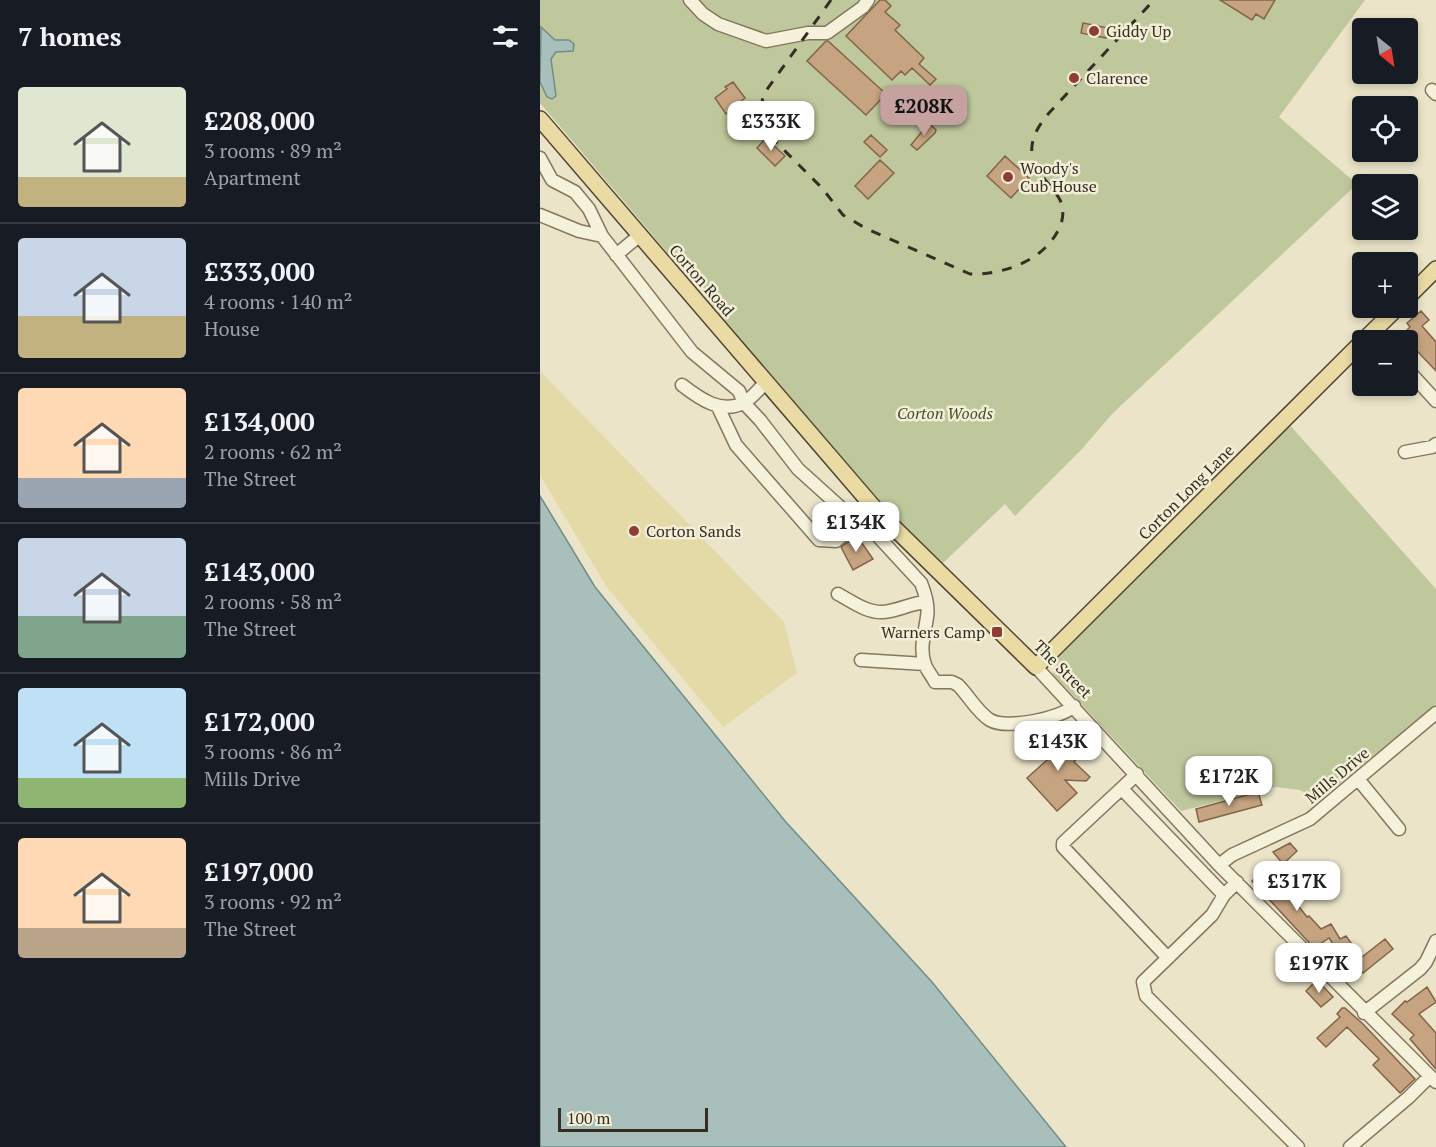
<!DOCTYPE html>
<html lang="en">
<head>
<meta charset="utf-8">
<style>
  body { margin:0; font-family:"PT Serif",serif; background:#20242c; color:#f1f3f6; height:100vh; display:flex; flex-direction:column; font-size:22px; white-space:nowrap }
  * { box-sizing:border-box; margin:0 }
  p { font-size:20px; color:#9ea1a6 }
  .icon { flex:none; width:33px; height:33px; fill:none; stroke:currentColor; stroke-width:2; stroke-linecap:round; stroke-linejoin:round }
  .map { position:relative; flex:1; overflow:hidden }
  .side { display:flex; flex-direction:column; background:#171b24; width:540px }
  .side>* { flex:none }
  .needle { width:39px; rotate:150deg }
  .tools { position:absolute; left:812px; top:18px; display:grid; gap:12px }
  .tools a { display:grid; place-items:center; width:66px; height:66px; border-radius:6px; background:#171b24; box-shadow:0 3px 9px #0003; font-size:30px }
  .scale { position:absolute; left:18px; bottom:15px; width:150px; box-sizing:border-box; padding-left:6px; border:3px solid #372e21; border-top:0; font-size:16px; line-height:21px; white-space:nowrap; color:#372e21; -webkit-text-stroke:4px #f3eed7; paint-order:stroke }
  .price { position:absolute; translate:-50% -51px; padding:0 14px; border-radius:12px; background:#fff; color:#222; font-size:20px; line-height:39px; filter:drop-shadow(0 2px 3px #0008) }
  .price::after { content:''; position:absolute; left:50%; top:36px; width:18px; height:14px; margin-left:-9px; background:inherit; clip-path:polygon(0 0,100% 0,50% 100%) }
  .price.selected { background:#c5a19f; color:#111 }
  ul { padding:0; list-style:none }
  li { display:flex; align-items:center; gap:18px; height:150px; padding:0 18px }
  li+li { border-top:2px solid #363941 }
  li span { display:grid; place-items:center; flex:none; width:168px; height:120px; border-radius:6px; color:#555 }
  li>.icon { margin-inline-start:auto }
  span .icon { width:72px; height:72px; fill:#fffc; stroke-width:1 }
  li b { font-size:26px }
  h2 { display:flex; justify-content:space-between; align-items:center; height:72px; padding:0 18px; font-size:26px }
  main { display:flex; flex:1; min-height:0 }
  .map>svg:first-child { display:block }
  .green { fill:#bfc89d }
  .sand { fill:#e4daa8 }
  .water { fill:#a9bfbb; stroke:#708d89; stroke-width:1.5 }
  .building { fill:#c6a481; stroke:#826446; stroke-width:1.5 }
  .lines { fill:none; stroke-linecap:round; stroke-linejoin:round }
  .minor-casing { stroke:#85775e; stroke-width:15 }
  .major-casing { stroke:#544532; stroke-width:18 }
  .minor { stroke:#f6f1db; stroke-width:12 }
  .major { stroke:#eadba4; stroke-width:15 }
  .rail { stroke:#372e21; stroke-width:3; stroke-dasharray:10 10; stroke-linecap:butt }
  .poi-dot { fill:#8f3c34; stroke:#f3eed7; stroke-width:2 }
  .labels { text-anchor:middle; dominant-baseline:central; stroke-width:5; stroke-linejoin:round; paint-order:stroke }
  .poi-label { font-size:16px; fill:#372e21; stroke:#f3eed7; text-anchor:start }
  .street-label { font-size:16px; fill:#372e21; stroke:#f3eed7 }
  .park-label { font-size:16px; font-style:italic; fill:#435229; stroke:#f3eed7 }
</style>
</head>
<body>
<main>
<section class="side">
<h2>7 homes<svg class="icon" aria-label="filters" viewBox="0 0 24 24"><path d="M4 7h16M4 17h16"/><circle cx="9" cy="7" r="2"/><circle cx="15" cy="17" r="2"/></svg></h2>
<ul>
<li><span style="background:linear-gradient(#dfe7d0 75%,#c2b280 0)"><svg class="icon" aria-label="home" viewBox="0 0 24 24"><path d="M3 11l9-7 9 7M6 9v11h12V9"/></svg></span><div><b>£208,000</b><p>3 rooms · 89 m²</p><p>Apartment</p></div></li>
<li><span style="background:linear-gradient(#c9d6e8 65%,#c2b280 0)"><svg class="icon" aria-label="home" viewBox="0 0 24 24"><path d="M3 11l9-7 9 7M6 9v11h12V9"/></svg></span><div><b>£333,000</b><p>4 rooms · 140 m²</p><p>House</p></div></li>
<li><span style="background:linear-gradient(#ffd9b3 75%,#9aa5b1 0)"><svg class="icon" aria-label="home" viewBox="0 0 24 24"><path d="M3 11l9-7 9 7M6 9v11h12V9"/></svg></span><div><b>£134,000</b><p>2 rooms · 62 m²</p><p>The Street</p></div></li>
<li><span style="background:linear-gradient(#c9d6e8 65%,#7fa58c 0)"><svg class="icon" aria-label="home" viewBox="0 0 24 24"><path d="M3 11l9-7 9 7M6 9v11h12V9"/></svg></span><div><b>£143,000</b><p>2 rooms · 58 m²</p><p>The Street</p></div></li>
<li><span style="background:linear-gradient(#bfe0f5 75%,#8fb573 0)"><svg class="icon" aria-label="home" viewBox="0 0 24 24"><path d="M3 11l9-7 9 7M6 9v11h12V9"/></svg></span><div><b>£172,000</b><p>3 rooms · 86 m²</p><p>Mills Drive</p></div></li>
<li><span style="background:linear-gradient(#ffd9b3 75%,#b9a48a 0)"><svg class="icon" aria-label="home" viewBox="0 0 24 24"><path d="M3 11l9-7 9 7M6 9v11h12V9"/></svg></span><div><b>£197,000</b><p>3 rooms · 92 m²</p><p>The Street</p></div></li>
</ul>
</section>
<div class="map">
<svg width="896" height="1147" viewBox="0 0 896 1147">
  <rect width="100%" height="100%" fill="#ebe4c8"/>
  <path class="green" d="M0 0H825L739 117 817 184 572 414 542 449 475 516 465 504 402 564 342 504 0 103Z
    M748 423 896 589V705L779 800 760 790 736 787 641 811 513 674 518 657Z"/>
  <path class="sand" d="M0 371 244 622 257 673 183 727 66 586 0 475Z"/>
  <path class="water" d="M1 27 15 40H29L34 44 33 51 16 52 11 59 16 96 12 99 7 97 0 82Z
    M0 496 55 587 245 821 392 982 526 1147H0Z"/>
  <path class="building" d="M340 0H345L351 6 345 12 360 25 355 30 384 58 379 64 396 79 390 85 372 68 365 75 361 71 352 80 306 36Z
    M680 0H735L724 19 716 14 712 20Z
    M543 23 568 28 566 38 541 33Z
    M286 41H288L346 94 326 115 267 61Z
    M193 82 205 98 186 114 175 98 187 89 185 87Z
    M389 123 396 130 395 133 377 150 371 145Z
    M331 135 347 150 340 157 324 142Z
    M226 138 245 156 235 166 217 148Z
    M465 156 489 178 471 198 447 176Z
    M340 160 354 173 328 199 315 186Z
    M881 311 889 320 882 326 896 342V371L862 335 870 327 867 323Z
    M317 536 333 559 313 570 301 547Z
    M523 732 541 752 534 762 550 777 546 781 525 780 537 793 517 811 487 778 507 760 501 752Z
    M718 792 722 805 659 822 656 809Z
    M750 843 757 851 743 864 733 852Z
    M726 868 740 885 750 877 758 887 749 894 767 917 769 916 781 929 791 924 800 939 806 936 812 944 799 953 789 938 774 948 712 881Z
    M845 939 853 949 823 973 821 971 818 974 812 965Z
    M777 980 793 997 781 1007 766 991Z
    M887 987 896 1002 879 1014 896 1033V1069L870 1039 874 1035 852 1014 865 1001 867 1002Z
    M802 1008H805L823 1024 875 1079 860 1093 833 1065 839 1059 807 1027 786 1047 777 1038 800 1017 797 1014Z"/>
  <g class="lines">
    <g class="minor-casing">
      <path id="minor" d="M150 0 163 14 178 24 226 41 268 33H287L323 7 328 0
        M892 90 896 94
        M0 158 12 180 35 192 49 209 62 236 152 352 199 391 204 403 220 420 258 469 309 515 334 532 381 583C385 593 389 606 387 617 385 633 379 648 385 665 387 670 392 676 395 682H412L418 685C429 696 437 712 450 720 467 730 521 718 534 706
        M0 215 39 231 62 236
        M76 255 100 235
        M833 331 841 340
        M867 369 896 401
        M142 385C160 399 182 415 205 402 212 398 220 388 226 382
        M178 407 196 445 279 540 296 541 318 523
        M865 452 892 447 896 444
        M298 594C311 601 327 613 343 612 358 611 371 603 386 602
        M321 660 385 664
        M496 667 679 865 896 1082
        M597 774 523 843V847L628 958
        M818 779 859 829
        M582 789 684 895
        M679 865 692 855 770 819 896 713
        M697 882 684 895 672 915 603 982 606 996 758 1147
        M824 1013 880 969 886 962 896 941
        M810 1147 869 1097 890 1076"/>
    </g>
    <g class="major-casing">
      <path id="major" d="M0 119 336 510 496 667 822 342
        M867 298 896 269
        M824 340 857 308"/>
    </g>
    <use href="#minor" class="minor"/>
    <use href="#major" class="major"/>
    <path class="rail" d="M291 0 223 95C221 111 220 121 229 135L282 188 303 215 327 229 430 274C465 275 508 259 521 224 523 218 524 208 521 202 513 185 495 174 492 155 490 138 499 125 509 113L614 0"/>
  </g>
  <g class="poi-dot">
    <circle cx="554" cy="31" r="6"/>
    <circle cx="534" cy="78" r="6"/>
    <circle cx="468" cy="177" r="6"/>
    <circle cx="94" cy="531" r="6"/>
    <rect x="451" y="626" width="12" height="12" rx="3"/>
  </g>
  <g class="labels">
    <g class="poi-label">
      <text x="566" y="31">Giddy Up</text>
      <text x="546" y="78">Clarence</text>
      <text x="480" y="168">Woody's<tspan x="480" dy="18">Cub House</tspan></text>
      <text x="106" y="531">Corton Sands</text>
      <text x="445" y="632" text-anchor="end">Warners Camp</text>
    </g>
    <g class="street-label">
      <text transform="translate(162 280) rotate(49)">Corton Road</text>
      <text transform="translate(646 492) rotate(-45)">Corton Long Lane</text>
      <text transform="translate(523 669) rotate(45)">The Street</text>
      <text transform="translate(797 775) rotate(-40)">Mills Drive</text>
    </g>
    <g class="park-label">
      <text x="405" y="413">Corton Woods</text>
    </g>
  </g>
</svg>
<div class="tools">
<a><svg class="needle" viewBox="-14 -14 28 28"><path d="M0-13l5 13h-10z" fill="#e53935"/><path d="M0 13l5-13h-10z" fill="#9ea1a6"/></svg></a>
<a><svg class="icon" aria-label="locate" viewBox="0 0 24 24"><circle cx="12" cy="12" r="6"/><path d="M12 2v4M12 18v4M2 12h4M18 12h4"/></svg></a>
<a><svg class="icon" aria-label="layers" viewBox="0 0 24 24"><path d="M12 4l9 5-9 5-9-5zM3 14l9 5 9-5"/></svg></a>
<a>+</a>
<a>−</a>
</div>
<div class="scale">100 m</div>
<b class="price selected" style="left:384px;top:137px">£208K</b>
<b class="price" style="left:231px;top:152px">£333K</b>
<b class="price" style="left:316px;top:553px">£134K</b>
<b class="price" style="left:518px;top:772px">£143K</b>
<b class="price" style="left:689px;top:807px">£172K</b>
<b class="price" style="left:757px;top:912px">£317K</b>
<b class="price" style="left:779px;top:994px">£197K</b>
</div>
</main>
</body>
</html>
